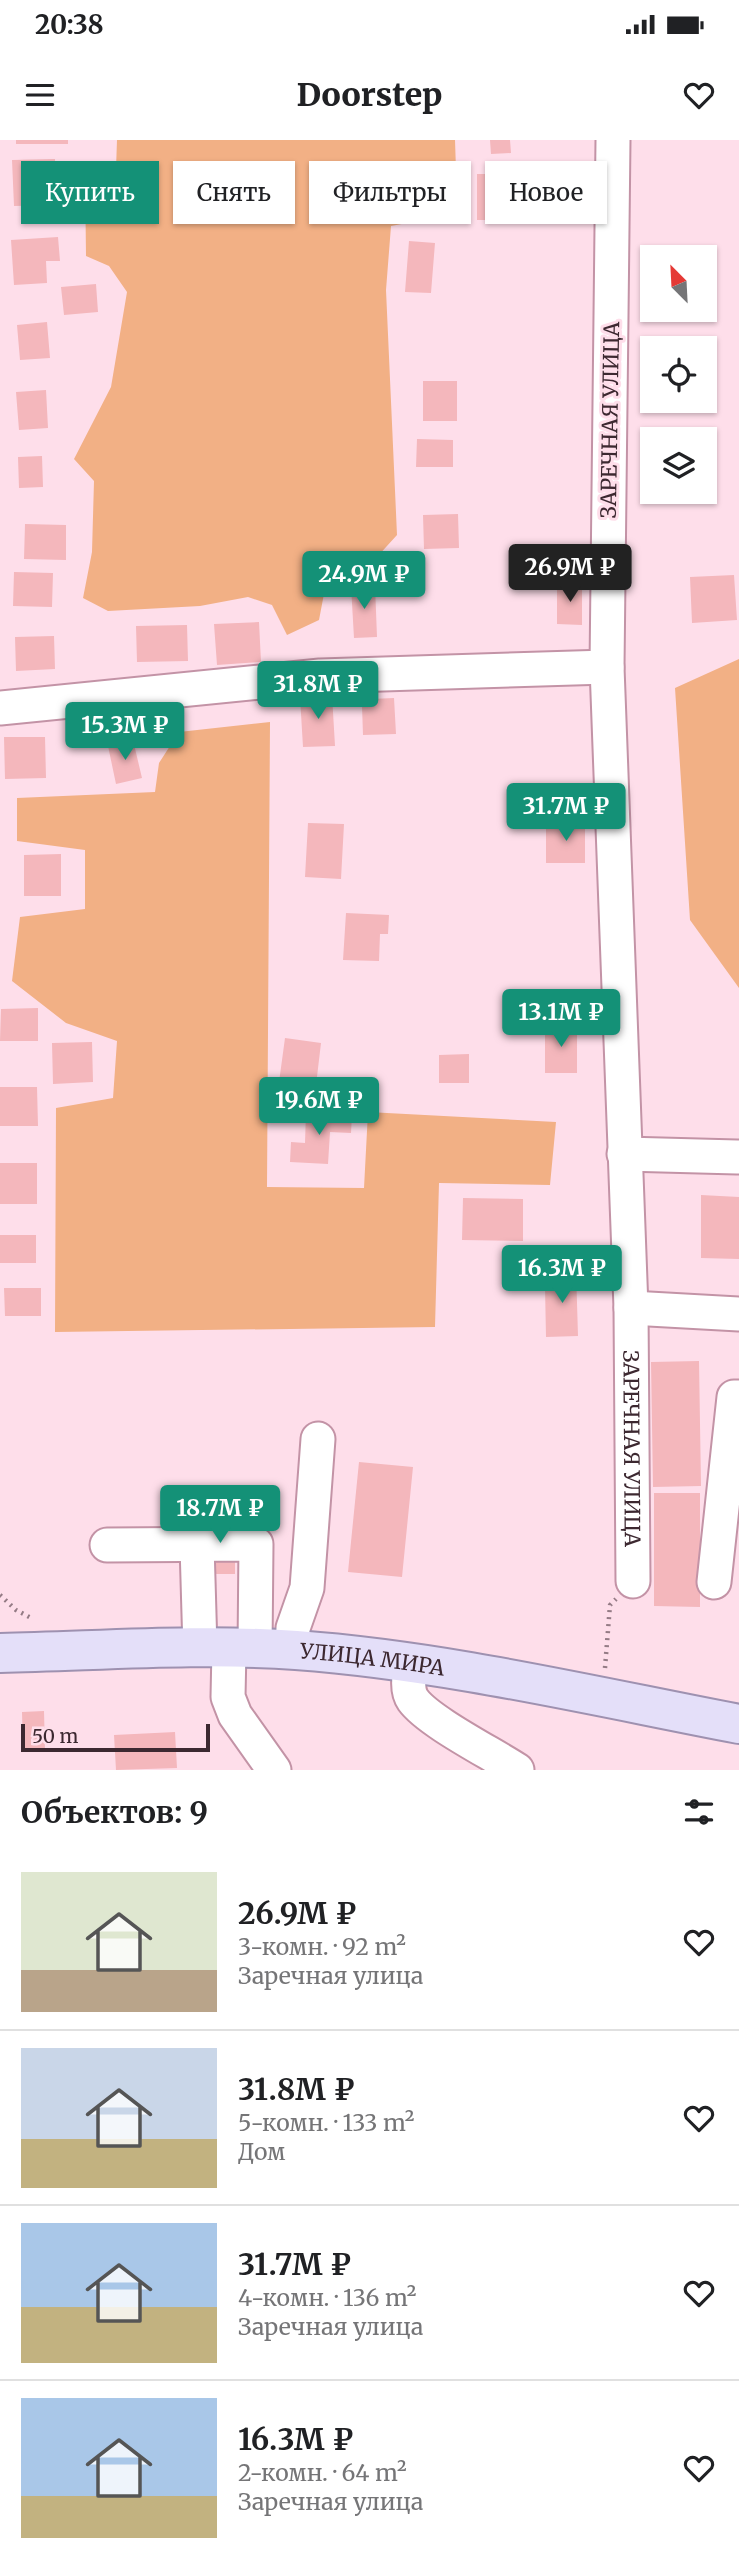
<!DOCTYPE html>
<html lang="ru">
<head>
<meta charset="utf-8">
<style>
  body { margin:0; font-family:Merriweather,serif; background:#f6f6f6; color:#202124; height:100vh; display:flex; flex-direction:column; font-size:26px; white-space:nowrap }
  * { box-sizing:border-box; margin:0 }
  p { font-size:23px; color:#757577 }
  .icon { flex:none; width:38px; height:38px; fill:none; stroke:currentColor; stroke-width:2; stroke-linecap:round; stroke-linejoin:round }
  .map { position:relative; height:1630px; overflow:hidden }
  .sheet { display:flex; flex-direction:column; background:#fff; flex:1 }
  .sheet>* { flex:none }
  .top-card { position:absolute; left:21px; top:21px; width:698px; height:63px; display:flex; gap:14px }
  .needle { width:46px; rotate:336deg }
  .buttons { position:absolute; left:640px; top:105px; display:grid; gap:14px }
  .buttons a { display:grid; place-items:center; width:77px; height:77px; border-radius:0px; background:#fff; box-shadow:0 2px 5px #0004; font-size:35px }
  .scale { position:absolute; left:21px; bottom:18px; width:189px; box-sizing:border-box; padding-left:7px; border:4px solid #3c2830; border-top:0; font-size:19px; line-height:24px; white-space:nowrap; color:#3c2830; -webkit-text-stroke:5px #fedeea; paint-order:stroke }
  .price { position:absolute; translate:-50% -60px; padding:0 16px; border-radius:7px; background:#149177; color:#fff; font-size:23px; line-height:46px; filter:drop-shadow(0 2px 4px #0008) }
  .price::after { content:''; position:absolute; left:50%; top:42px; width:21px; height:16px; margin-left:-10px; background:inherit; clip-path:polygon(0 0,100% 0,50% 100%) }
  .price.on { background:#222; color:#fff }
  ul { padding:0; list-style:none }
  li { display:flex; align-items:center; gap:21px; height:175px; padding:0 21px }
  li+li { border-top:2px solid #e0e0e0 }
  li span { display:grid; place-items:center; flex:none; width:196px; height:140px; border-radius:0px; color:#555 }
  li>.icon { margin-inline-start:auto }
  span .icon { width:84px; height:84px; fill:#fffc; stroke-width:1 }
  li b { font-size:30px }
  h2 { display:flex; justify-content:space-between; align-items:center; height:84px; padding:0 21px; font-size:30px }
  .chip { padding:0 24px; border-radius:0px; background:#fff; box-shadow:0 2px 5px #0004; font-size:24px; line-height:63px }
  .chip.on { background:#149177; color:#fff }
  .status { display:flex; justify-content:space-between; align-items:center; height:49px; padding:0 35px; background:#fff; direction:ltr }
  .status svg { height:19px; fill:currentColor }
  header { display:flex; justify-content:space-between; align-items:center; height:91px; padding:0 21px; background:#fff; font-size:32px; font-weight:800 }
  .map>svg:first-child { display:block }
  .green { fill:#f2b085 }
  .building { fill:#f4b7bc }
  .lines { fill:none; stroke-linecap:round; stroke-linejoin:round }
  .minor-casing { stroke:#c393a6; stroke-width:37 }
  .major-casing { stroke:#9e91b0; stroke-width:42 }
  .path { stroke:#947b85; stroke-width:4.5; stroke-dasharray:2 5; stroke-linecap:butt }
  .minor { stroke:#fff; stroke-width:33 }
  .major { stroke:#e4dff9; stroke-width:38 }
  .labels { text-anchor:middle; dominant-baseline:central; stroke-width:6; stroke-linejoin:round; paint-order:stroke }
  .street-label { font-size:21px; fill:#3c2830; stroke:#fedeea }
</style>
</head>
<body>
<div class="status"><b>20:38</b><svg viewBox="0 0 49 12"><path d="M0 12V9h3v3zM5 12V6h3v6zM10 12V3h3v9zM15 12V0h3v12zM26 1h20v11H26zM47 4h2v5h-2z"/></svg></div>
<header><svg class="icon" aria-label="menu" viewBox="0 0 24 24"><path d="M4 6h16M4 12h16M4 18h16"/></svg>Doorstep<svg class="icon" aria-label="heart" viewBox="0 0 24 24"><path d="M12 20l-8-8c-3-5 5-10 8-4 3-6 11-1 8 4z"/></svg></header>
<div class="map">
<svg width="739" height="1630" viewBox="0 0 739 1630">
  <rect width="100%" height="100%" fill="#fedeea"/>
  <path class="green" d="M117 0H455L457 60 428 79 391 86 386 150 397 395 366 429 327 438 319 480 287 495 272 465 248 457 200 466 108 471 83 458 92 412 94 341 74 319 111 247 127 152 109 126 86 116 85 33 116 29Z
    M739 519V848L690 780 675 548Z
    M270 582 267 1047 364 1048 368 972 556 982 550 1045 439 1043 435 1187 55 1192 56 968 113 958 117 901 66 883 12 841 20 777 85 769V710L17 701V658L155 652 159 623 179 592Z"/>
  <path class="building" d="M16 0H68V4H16Z
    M490 0H510L511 13 491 14Z
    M55 19 56 65 14 66 12 20Z
    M477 34H503V80H477Z
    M58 97 60 121H46L47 143 14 145 11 100Z
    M409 101 435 103 431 153 405 152Z
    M96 144 98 172 64 175 61 147Z
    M47 182 50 218 20 220 17 185Z
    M423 241H457V281H423Z
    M46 250 48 288 19 290 16 252Z
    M417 299 453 300V327H416Z
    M42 316 43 347 19 348 18 317Z
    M458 374 459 408 424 409 423 375Z
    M25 384 66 385V420L24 419Z
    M14 432 53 433 52 467 13 466Z
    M734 435 737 480 692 483 690 437Z
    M557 443H582V485L557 484Z
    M375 445 377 497 354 498 351 446Z
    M259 482 261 522 217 525 214 484Z
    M187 485 188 521 137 522 136 486Z
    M54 496 55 529 16 531 15 497Z
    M332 555 335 606 303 607 300 557Z
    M394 558 396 594 363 595 362 566H371V559Z
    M4 597H45L46 638 5 639Z
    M133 600 142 638 116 644 108 606Z
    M308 683 344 684 341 739 305 737Z
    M585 683V723H546V684Z
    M61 714V756H24V715Z
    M346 773 389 775 388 794H380L379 821 343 820Z
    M38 868V901H0L1 869Z
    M545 885H577V933H545Z
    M285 898 321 903 314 962 277 957Z
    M92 902 93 942 53 944 52 903Z
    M469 914V943H439V915Z
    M0 947H37L38 986H0Z
    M306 972 352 974 351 993 330 992 328 1024 290 1022 291 1002 305 1003Z
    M0 1023H37V1064H0Z
    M701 1055 739 1057V1119L701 1118Z
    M463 1058 523 1059V1101L462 1100Z
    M0 1095H36V1123H0Z
    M554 1130H576L578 1196 546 1197 545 1147H555Z
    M4 1148H41V1176H5Z
    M699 1221 701 1346 653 1347 651 1222Z
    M359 1322 413 1327 402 1437 348 1432Z
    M654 1353H700V1467L654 1466Z
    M205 1376 235 1377V1434H205Z
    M44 1571 45 1610 23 1611 22 1572Z
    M175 1592 177 1628 116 1630 114 1595Z"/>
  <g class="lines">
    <g class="minor-casing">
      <g id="minor">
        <path id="s1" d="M613 0 607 527 631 1168 633 1441"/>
        <path d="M0 568 320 536 607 527"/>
        <path d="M624 1014 737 1017"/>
        <path d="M631 1168 739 1174"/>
        <path d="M107 1405 256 1404 255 1509"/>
        <path d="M197 1405 200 1509"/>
        <path d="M714 1442 734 1257H739"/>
        <path d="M229 1509 228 1557 235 1575 274 1630"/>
        <path d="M292 1510 293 1488 307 1448 318 1299"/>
        <path d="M411 1523C409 1535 406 1550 413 1560 429 1582 493 1614 517 1630"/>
      </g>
    </g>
    <g class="major-casing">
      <g id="major">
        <path id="s2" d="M0 1513C98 1511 198 1503 296 1510 445 1521 593 1556 739 1584"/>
      </g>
    </g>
    <path class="path" d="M0 1455 16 1470 33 1479
      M605 1528 610 1465 616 1459"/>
    <use href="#minor" class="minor"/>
    <use href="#major" class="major"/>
  </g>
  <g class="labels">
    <g class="street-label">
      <text transform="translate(610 280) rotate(-89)">ЗАРЕЧНАЯ УЛИЦА</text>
      <text stroke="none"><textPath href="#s1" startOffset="1309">ЗАРЕЧНАЯ УЛИЦА</textPath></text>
      <text stroke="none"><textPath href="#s2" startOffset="373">УЛИЦА МИРА</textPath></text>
    </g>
  </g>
</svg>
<div class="buttons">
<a><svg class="needle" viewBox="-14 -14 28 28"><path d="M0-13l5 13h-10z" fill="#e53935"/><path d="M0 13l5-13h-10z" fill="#757577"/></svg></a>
<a><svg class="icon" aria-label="locate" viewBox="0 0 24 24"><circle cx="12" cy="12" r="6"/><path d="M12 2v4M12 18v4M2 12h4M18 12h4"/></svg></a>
<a><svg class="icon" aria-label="layers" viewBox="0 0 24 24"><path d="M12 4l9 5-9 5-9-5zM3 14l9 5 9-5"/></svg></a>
</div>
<div class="scale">50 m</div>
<b class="price on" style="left:570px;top:464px">26.9M ₽</b>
<b class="price" style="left:364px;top:471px">24.9M ₽</b>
<b class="price" style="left:318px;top:581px">31.8M ₽</b>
<b class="price" style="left:125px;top:622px">15.3M ₽</b>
<b class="price" style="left:566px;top:703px">31.7M ₽</b>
<b class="price" style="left:561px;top:909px">13.1M ₽</b>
<b class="price" style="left:319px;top:997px">19.6M ₽</b>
<b class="price" style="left:562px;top:1165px">16.3M ₽</b>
<b class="price" style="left:220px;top:1405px">18.7M ₽</b>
<div class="top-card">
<a class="chip on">Купить</a>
<a class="chip">Снять</a>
<a class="chip">Фильтры</a>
<a class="chip">Новое</a>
</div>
</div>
<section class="sheet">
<h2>Объектов: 9<svg class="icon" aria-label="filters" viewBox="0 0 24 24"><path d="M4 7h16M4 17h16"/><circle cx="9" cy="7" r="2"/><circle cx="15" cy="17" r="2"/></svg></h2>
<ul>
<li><span style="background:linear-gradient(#dfe7d0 70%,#b9a48a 0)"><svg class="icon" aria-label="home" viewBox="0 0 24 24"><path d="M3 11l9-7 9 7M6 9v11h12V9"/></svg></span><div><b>26.9M ₽</b><p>3-комн. · 92 m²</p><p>Заречная улица</p></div><svg class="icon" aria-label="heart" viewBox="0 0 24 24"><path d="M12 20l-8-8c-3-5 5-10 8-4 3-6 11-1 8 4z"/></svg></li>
<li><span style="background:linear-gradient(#c9d6e8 65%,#c2b280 0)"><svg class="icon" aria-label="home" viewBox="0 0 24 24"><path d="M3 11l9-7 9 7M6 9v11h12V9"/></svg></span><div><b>31.8M ₽</b><p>5-комн. · 133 m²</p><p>Дом</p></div><svg class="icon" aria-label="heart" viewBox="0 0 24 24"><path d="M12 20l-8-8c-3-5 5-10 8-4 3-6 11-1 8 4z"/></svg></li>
<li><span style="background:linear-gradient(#a9c7e8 60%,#c2b280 0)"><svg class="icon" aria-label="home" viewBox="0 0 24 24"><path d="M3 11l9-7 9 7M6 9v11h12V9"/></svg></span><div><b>31.7M ₽</b><p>4-комн. · 136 m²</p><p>Заречная улица</p></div><svg class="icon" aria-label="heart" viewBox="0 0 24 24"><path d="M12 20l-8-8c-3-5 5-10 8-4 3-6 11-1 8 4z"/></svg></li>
<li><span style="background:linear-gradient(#a9c7e8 70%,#c2b280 0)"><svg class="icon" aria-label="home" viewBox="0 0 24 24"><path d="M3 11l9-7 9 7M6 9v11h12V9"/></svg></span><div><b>16.3M ₽</b><p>2-комн. · 64 m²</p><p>Заречная улица</p></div><svg class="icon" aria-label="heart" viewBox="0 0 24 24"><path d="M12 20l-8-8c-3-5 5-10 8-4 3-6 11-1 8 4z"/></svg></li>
</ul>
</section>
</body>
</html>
